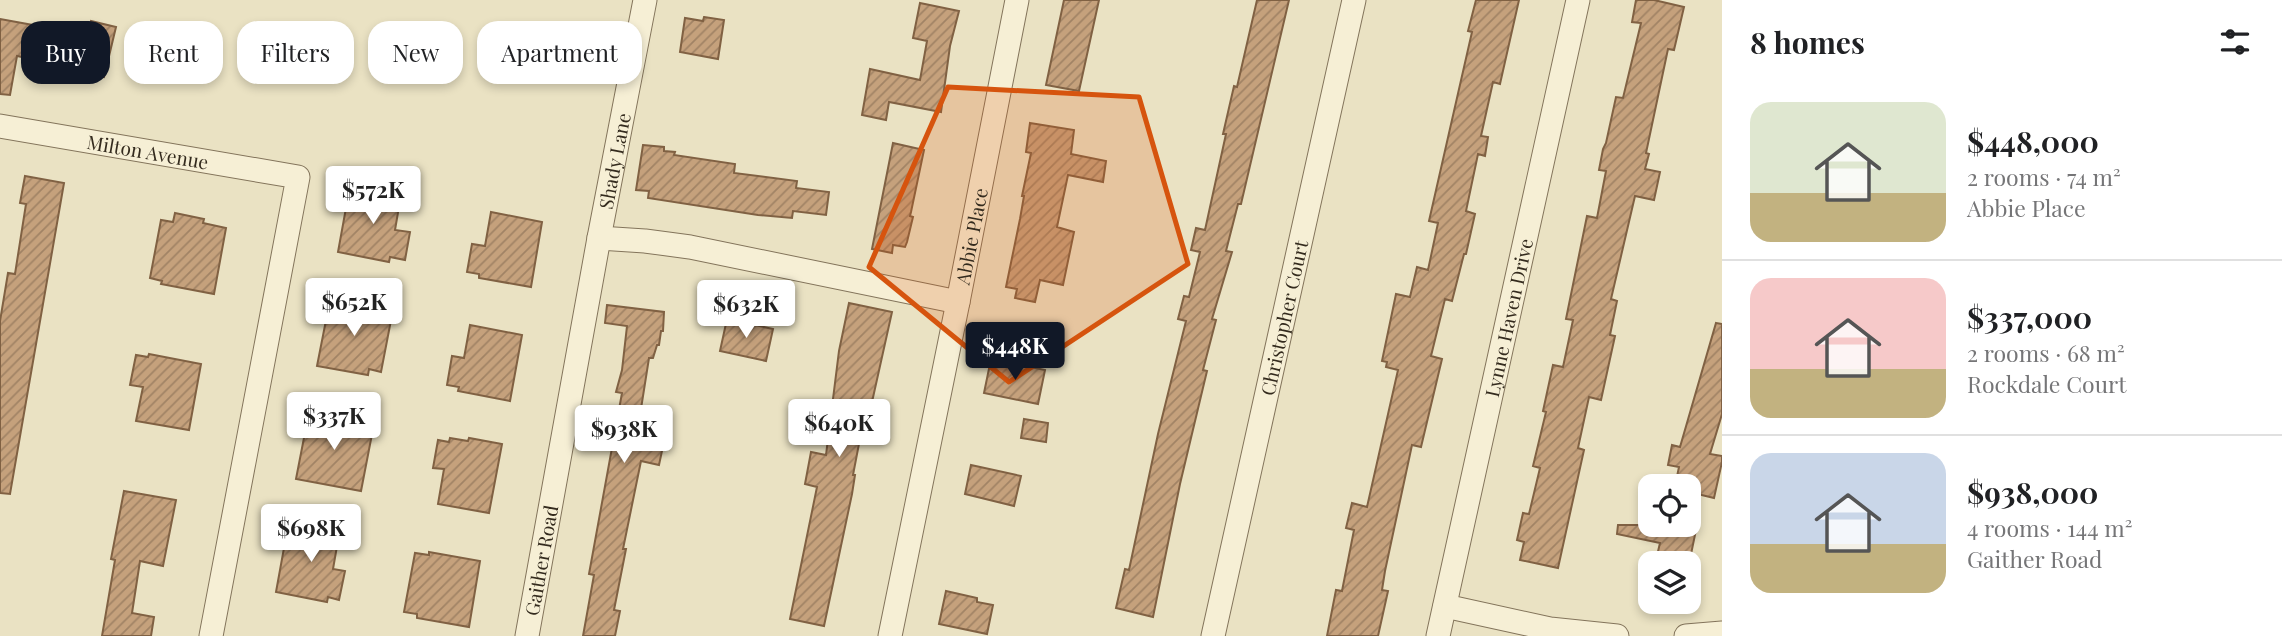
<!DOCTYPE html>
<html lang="en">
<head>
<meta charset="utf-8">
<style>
  body { margin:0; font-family:"Playfair Display",serif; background:#f6f6f6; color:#202124; height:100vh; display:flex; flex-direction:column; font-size:26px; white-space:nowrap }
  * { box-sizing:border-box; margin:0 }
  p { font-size:23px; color:#757577 }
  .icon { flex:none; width:38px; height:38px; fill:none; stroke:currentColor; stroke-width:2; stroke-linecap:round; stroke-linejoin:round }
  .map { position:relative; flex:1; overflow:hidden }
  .drawer { display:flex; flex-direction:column; background:#fff; width:560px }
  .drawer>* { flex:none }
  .guide { position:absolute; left:21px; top:21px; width:665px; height:63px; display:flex; gap:14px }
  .buttons { position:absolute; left:1638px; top:474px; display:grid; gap:14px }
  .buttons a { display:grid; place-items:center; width:63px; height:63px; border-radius:14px; background:#fff; box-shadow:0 4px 10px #0003; font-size:35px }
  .price { position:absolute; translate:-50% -60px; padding:0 16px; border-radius:7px; background:#fff; color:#222; font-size:23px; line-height:46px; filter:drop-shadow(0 2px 4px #0008) }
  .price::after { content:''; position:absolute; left:50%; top:42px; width:21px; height:16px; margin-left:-10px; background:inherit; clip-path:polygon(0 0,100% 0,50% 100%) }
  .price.on { background:#111827; color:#fff }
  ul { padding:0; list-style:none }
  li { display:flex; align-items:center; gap:21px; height:175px; padding:0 28px }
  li+li { border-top:2px solid #e0e0e0 }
  li span { display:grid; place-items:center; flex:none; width:196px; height:140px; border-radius:21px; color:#555 }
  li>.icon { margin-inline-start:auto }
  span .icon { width:84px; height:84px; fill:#fffc; stroke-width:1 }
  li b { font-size:30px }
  h2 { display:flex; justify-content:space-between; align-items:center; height:84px; padding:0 28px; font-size:30px }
  .pill { padding:0 24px; border-radius:21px; background:#fff; box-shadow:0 4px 10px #0003; font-size:24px; line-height:63px }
  .pill.on { background:#111827; color:#fff }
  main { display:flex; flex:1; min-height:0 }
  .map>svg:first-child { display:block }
  .building { fill:url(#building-hatch); stroke:#806143; stroke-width:2 }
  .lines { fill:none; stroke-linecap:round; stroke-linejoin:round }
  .street-casing { stroke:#83745b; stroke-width:25 }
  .street { stroke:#f6efd5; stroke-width:23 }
  .marked { fill:#d6540e; fill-opacity:0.2; stroke:#d6540e; stroke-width:5; stroke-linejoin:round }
  .labels { text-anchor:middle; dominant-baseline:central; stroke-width:7; stroke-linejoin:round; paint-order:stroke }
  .street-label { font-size:19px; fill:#342b1e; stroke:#f2ecd2 }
</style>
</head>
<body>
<main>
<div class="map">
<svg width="1722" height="636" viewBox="0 0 1722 636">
  <defs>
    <pattern id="building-hatch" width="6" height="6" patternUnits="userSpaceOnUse" patternTransform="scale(1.75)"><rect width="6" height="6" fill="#c5a17c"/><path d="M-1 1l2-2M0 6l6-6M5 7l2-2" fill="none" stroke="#a18365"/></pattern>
  </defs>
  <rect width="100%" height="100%" fill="#eae2c3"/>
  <path class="building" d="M1064 0H1099L1079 91 1046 85Z
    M1257 0H1289L1241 204H1238L1226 251 1232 252 1212 319 1216 320 1203 370 1207 371 1180 484 1153 617 1116 608 1125 569 1129 570 1158 434 1186 321 1178 319 1184 296 1189 297 1200 252 1191 250 1196 228 1205 230 1226 134H1223L1234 86 1237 87Z
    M1476 0H1519L1500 84 1493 82 1481 136 1488 137 1485 156 1478 154 1466 211 1475 214 1466 254H1464L1452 301 1445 299 1431 356 1442 359 1421 447 1412 445 1385 571 1382 590 1388 591 1378 636H1327L1336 590 1342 591 1354 530 1346 528 1352 503 1367 507 1398 370 1386 367 1387 362 1382 361 1396 294 1410 297 1417 267 1428 270 1438 223 1429 221 1472 32 1468 31Z
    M1636 0H1654L1684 7 1674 50 1668 49 1646 153 1649 154 1645 169 1660 172 1654 200 1635 196 1611 299 1617 301 1610 335 1615 336 1601 400 1589 397 1578 448 1584 450 1558 568 1520 560 1524 542 1517 540 1523 513 1529 514 1540 468 1533 466 1546 412 1543 411 1553 365 1563 367 1573 320 1566 319 1587 216 1597 218 1606 171 1599 170 1603 149 1606 143 1616 97 1623 98 1641 23 1632 22Z
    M920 3 959 11 950 46 941 112 889 102 886 120 862 115 870 69 920 80 927 41 913 38Z
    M704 17 724 20 718 59 680 52 685 18 703 21Z
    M0 19 88 35 91 21 116 27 104 77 81 72 82 68 38 58 37 60 17 56 10 95 0 94Z
    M1030 123 1074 130 1071 154 1106 161 1103 182 1068 175 1057 227 1074 232 1063 285 1040 280 1035 302 1015 298 1017 289 1006 287 1020 219 1024 196H1022L1031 153 1026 152Z
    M893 143 924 150 911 212 910 216 913 217 907 242 905 247 893 245 892 253 872 249Z
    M643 145 664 147V151L675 152 674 155 735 164 734 173 797 181 796 188 829 192 826 215 793 211 792 218 758 215 648 198 649 191 636 190Z
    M25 176 64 183 10 494 0 493V321L8 273 15 274 26 204 20 203Z
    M350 186 401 195 395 230 410 232 405 260 390 257 389 262 338 252Z
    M491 212 542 222 531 287 479 278V274L467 272 472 244 485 246Z
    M175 213 204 219 203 223 226 228 214 294 161 284 162 281 150 278 161 220 173 222Z
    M330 300 381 309 380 313 392 315 381 372 369 369 368 375 317 366Z
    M849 303 892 312 866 429 862 428 853 475H855L852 494 824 626 790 619 817 487 805 484 811 452 826 455 839 351Z
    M607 305 664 312 663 331H661L659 345H657L653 358H649L640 415 646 416 644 428 666 432 659 465 641 461 623 549H626L614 610 620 611 615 636H583L594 575 589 574 622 393 616 392 622 370 627 326 605 323Z
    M727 319 773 329 766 361 720 351Z
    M1716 323 1722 324V414L1710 454 1722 456V462L1714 498 1689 492V486H1675L1679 467 1668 465 1672 445 1680 447Z
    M470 325 522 335 510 401 458 391 459 387 447 385 452 356 464 358Z
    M149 354 201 364 189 430 136 421 143 387 130 385 136 355 148 357Z
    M991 359 1045 370 1038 404 984 393Z
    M309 412 360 422 359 426 373 429 361 491 296 479Z
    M1024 419 1048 423 1046 442 1021 438Z
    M450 438 468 441 469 438 502 444 489 513 438 504 444 469 433 468 438 440 449 442Z
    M971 465 1021 476 1014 506 965 494Z
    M124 491 176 500 163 566 140 561 132 613 154 617 151 636H102L115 560 111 559Z
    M309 523 340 529 333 569 345 571 339 600 328 597 327 602 276 592 288 526 308 530Z
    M1618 525H1697L1689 564H1655L1660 543 1617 534Z
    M429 552 480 561 469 627 417 618V614L404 612 415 553 429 555Z
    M946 591 977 598V602L993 605 987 634 939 624Z"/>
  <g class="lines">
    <g class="street-casing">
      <g id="street">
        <path id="s1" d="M0 126 298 177 211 636"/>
        <path d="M599 238 645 241 690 247 958 302"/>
        <path d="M1445 606 1550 629 1617 636"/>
        <path id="s2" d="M527 636 599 238 645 0"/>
        <path id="s3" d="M890 636 958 302 1017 0"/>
        <path id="s4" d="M1213 636 1354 0"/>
        <path id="s5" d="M1438 636 1578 0"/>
        <path d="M1686 636 1722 633"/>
      </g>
    </g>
    <use href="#street" class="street"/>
  </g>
  <path class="marked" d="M948 87 1139 97 1188 264 1009 382 869 267Z"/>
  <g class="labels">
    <g class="street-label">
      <text stroke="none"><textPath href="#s1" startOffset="150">Milton Avenue</textPath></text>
      <text stroke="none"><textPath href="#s2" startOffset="483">Shady Lane</textPath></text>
      <text stroke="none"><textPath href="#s3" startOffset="408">Abbie Place</textPath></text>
      <text stroke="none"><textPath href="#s4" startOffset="326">Christopher Court</textPath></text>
      <text stroke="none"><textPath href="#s5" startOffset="326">Lynne Haven Drive</textPath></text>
      <text stroke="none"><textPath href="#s2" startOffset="77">Gaither Road</textPath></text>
    </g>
  </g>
</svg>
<div class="buttons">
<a><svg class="icon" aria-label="locate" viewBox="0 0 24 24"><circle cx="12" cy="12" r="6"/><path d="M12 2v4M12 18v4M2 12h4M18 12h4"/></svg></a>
<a><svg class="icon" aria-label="layers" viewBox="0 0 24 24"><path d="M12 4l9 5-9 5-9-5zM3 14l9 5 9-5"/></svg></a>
</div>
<b class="price" style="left:373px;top:226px">$572K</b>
<b class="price" style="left:354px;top:338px">$652K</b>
<b class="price" style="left:746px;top:340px">$632K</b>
<b class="price on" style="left:1015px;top:382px">$448K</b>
<b class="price" style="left:334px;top:452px">$337K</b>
<b class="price" style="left:839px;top:459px">$640K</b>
<b class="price" style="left:624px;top:465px">$938K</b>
<b class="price" style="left:311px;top:564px">$698K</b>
<div class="guide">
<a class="pill on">Buy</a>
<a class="pill">Rent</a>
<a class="pill">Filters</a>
<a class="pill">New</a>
<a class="pill">Apartment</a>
</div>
</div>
<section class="drawer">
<h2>8 homes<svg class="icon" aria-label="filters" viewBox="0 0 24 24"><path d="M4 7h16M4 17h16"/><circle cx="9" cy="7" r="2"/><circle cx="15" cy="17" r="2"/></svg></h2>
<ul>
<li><span style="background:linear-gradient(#dfe7d0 65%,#c2b280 0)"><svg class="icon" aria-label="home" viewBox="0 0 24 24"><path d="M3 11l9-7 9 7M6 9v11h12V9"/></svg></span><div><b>$448,000</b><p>2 rooms · 74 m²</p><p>Abbie Place</p></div></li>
<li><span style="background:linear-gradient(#f6c9c9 65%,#c2b280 0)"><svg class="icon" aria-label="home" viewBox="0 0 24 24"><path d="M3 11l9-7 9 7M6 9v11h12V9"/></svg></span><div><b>$337,000</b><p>2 rooms · 68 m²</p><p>Rockdale Court</p></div></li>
<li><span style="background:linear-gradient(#c9d6e8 65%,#c2b280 0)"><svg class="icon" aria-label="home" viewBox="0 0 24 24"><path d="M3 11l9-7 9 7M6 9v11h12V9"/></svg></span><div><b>$938,000</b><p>4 rooms · 144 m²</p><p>Gaither Road</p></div></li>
</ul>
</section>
</main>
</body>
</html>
